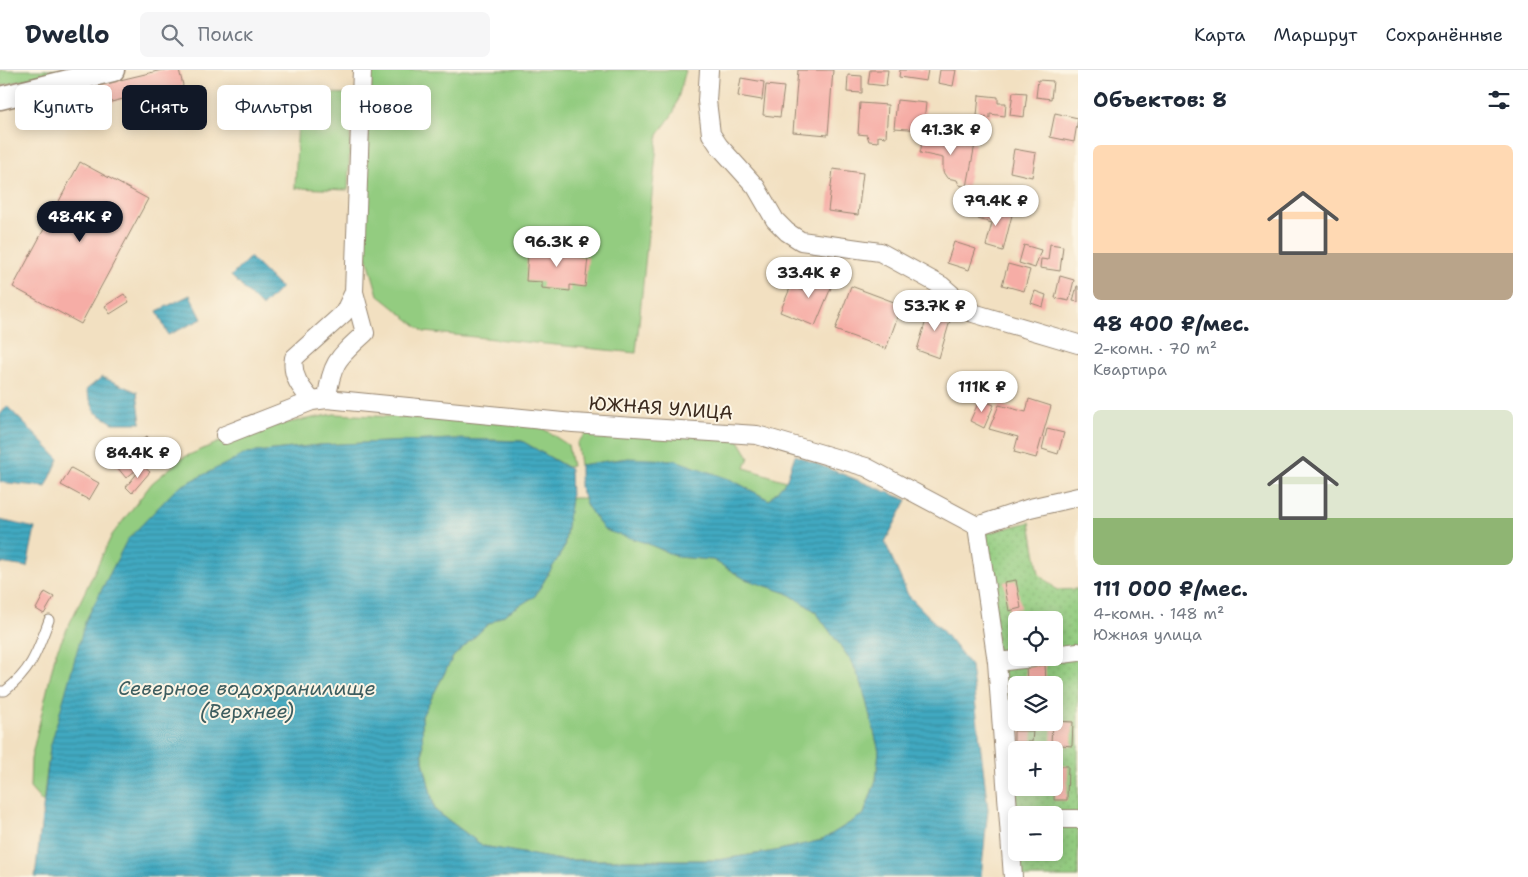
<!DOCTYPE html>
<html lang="ru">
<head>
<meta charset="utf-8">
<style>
  body { margin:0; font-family:"Shantell Sans",sans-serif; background:#f6f6f7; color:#1f2937; height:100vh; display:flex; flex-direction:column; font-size:19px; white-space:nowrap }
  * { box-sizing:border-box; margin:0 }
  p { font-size:16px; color:#747a83 }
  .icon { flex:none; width:28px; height:28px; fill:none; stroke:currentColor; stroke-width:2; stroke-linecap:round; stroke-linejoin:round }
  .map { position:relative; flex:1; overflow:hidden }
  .side { display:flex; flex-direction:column; background:#fff; width:450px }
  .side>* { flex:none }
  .hud { position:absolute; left:15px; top:15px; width:475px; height:45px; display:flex; gap:10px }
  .tools { position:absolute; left:1008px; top:541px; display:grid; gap:10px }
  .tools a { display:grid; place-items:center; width:55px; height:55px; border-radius:8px; background:#fff; box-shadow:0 2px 12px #0003; font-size:25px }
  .price { position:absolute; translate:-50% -42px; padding:0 11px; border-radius:18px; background:#fff; color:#222; font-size:16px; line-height:32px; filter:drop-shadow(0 1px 2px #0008) }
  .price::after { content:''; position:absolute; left:50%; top:30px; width:15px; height:11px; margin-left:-8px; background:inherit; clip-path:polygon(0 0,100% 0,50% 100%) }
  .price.selected { background:#111827; color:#fff }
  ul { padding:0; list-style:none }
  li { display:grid; align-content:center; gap:10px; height:265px; padding:0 15px }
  li span { display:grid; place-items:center; height:155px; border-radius:8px; color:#555 }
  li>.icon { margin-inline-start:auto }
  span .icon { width:90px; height:90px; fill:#fffc; stroke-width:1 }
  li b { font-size:21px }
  h2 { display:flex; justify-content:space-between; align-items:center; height:60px; padding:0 15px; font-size:21px }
  .tag { padding:0 18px; border-radius:8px; background:#fff; box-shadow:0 2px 12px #0003; font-size:18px; line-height:45px }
  .tag.selected { background:#111827; color:#fff }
  header { display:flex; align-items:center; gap:30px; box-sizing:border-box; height:70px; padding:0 25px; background:#fff; border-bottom:1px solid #e0e1e3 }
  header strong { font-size:24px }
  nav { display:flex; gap:28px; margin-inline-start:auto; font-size:18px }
  .search { width:350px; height:45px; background:#f6f6f7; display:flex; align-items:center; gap:12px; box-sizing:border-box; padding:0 18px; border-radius:8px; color:#747a83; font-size:19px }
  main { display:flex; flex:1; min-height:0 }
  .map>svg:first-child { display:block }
  .green { fill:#93cc80; stroke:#677b4f }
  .garden { fill:url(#garden-dots); stroke:#677b4f; fill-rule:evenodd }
  .water { fill:url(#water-rules); stroke:#3e6a70 }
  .building { fill:#f6ada6 }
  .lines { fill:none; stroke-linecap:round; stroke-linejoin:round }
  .service-casing { stroke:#968570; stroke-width:11 }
  .minor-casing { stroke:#968570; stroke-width:20 }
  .tertiary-casing { stroke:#968570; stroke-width:25 }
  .service { stroke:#fff; stroke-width:9 }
  .minor { stroke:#fff; stroke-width:18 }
  .tertiary { stroke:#fff; stroke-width:22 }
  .labels { text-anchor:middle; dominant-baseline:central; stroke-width:4; stroke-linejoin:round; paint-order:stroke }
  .street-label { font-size:19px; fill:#3b2a1e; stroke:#fcf5e5 }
  .water-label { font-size:20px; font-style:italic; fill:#3d5d5f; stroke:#fcf5e5 }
</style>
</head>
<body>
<header>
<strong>Dwello</strong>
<div class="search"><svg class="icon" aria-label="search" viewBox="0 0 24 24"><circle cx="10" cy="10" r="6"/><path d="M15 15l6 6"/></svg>Поиск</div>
<nav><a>Карта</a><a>Маршрут</a><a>Сохранённые</a></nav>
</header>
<main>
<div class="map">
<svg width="1078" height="807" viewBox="0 0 1078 807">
  <defs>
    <pattern id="garden-dots" width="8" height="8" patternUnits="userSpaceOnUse" patternTransform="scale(1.25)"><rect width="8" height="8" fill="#93cc80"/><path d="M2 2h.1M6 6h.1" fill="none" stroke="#80af6e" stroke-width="1.8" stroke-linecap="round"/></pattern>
    <pattern id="water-rules" width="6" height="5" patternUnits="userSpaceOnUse" patternTransform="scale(1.25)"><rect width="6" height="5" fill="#41a9c1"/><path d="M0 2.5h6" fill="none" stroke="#388a9c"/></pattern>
  </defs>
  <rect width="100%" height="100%" fill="#fcf5e5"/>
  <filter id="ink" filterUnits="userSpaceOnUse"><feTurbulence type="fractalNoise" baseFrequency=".02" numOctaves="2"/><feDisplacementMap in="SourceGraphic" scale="10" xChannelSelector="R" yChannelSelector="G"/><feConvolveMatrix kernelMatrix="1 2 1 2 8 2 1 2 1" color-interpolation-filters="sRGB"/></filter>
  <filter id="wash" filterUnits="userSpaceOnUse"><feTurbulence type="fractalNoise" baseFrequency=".0096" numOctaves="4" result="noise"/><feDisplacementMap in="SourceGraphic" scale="20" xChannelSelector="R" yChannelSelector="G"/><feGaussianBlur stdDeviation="1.12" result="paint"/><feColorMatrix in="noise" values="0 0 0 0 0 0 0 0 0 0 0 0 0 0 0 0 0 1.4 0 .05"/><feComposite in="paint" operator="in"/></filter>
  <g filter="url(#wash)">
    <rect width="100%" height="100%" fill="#f2e0c1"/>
    <path class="green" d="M0 0H63L0 16Z
      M371 0H686L674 42 658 65 636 283 424 262 378 225 364 176Z
      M299 22 352 24 348 120 295 118Z
      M334 344 536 354 568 375 572 396 567 397 522 371 453 369 319 375 247 383 50 678 43 733 30 718 31 689 56 582 112 465 152 413 182 388 245 361Z
      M591 358 738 369 749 387 745 398 786 411 769 430 732 410 628 388 580 395 577 373Z
      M571 428H584L587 436 646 473 678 487 713 490 745 509 787 523 815 541 852 592 862 615 879 681 876 710 864 744 822 770 775 781 717 790H561L483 776 435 740 423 691 422 646 453 587 486 556 535 526 564 478Z"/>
    <path class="garden" d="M1030 452 1039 504 1057 520 1078 519V807H1018L1017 783 1054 782V745H1016L983 464ZM1016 550H1054V588H1016ZM1016 615H1054V652H1016ZM1016 680H1054V718H1016Z"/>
    <path class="water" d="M250 187 281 218 262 237 231 206Z
      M190 225 202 249 168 265 157 241Z
      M102 307 137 322 141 353H113L95 342 86 320Z
      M7 336 59 389 46 417 0 412V345Z
      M453 369 522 371 570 399 571 428 564 478 535 526 486 556 453 587 422 646 423 691 435 740 483 776 561 790H717L775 781 822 770 864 744 876 710 879 681 862 615 852 592 815 541 787 523 745 509 713 490 678 487 646 473 604 460 587 436 580 417V395L628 388 675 390 732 410 769 430 786 411 795 385 907 430 885 472 908 525 941 559 971 596 988 739 981 807H35L50 678 85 552 127 470 177 418 247 383 319 375Z
      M0 450 35 458 27 497 0 493Z"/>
    <g id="blocks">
      <path class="building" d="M162 0H179L183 15 175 35 165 37 148 23 103 34 99 15Z
        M798 0H833L828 65 793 62Z
        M870 0H888L886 16 868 14Z
        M900 0H928L926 11 899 7Z
        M940 0H956L953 16 938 13Z
        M848 5 862 6V23L847 22Z
        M741 8 764 12 762 30 738 26Z
        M1038 10 1053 11 1051 29 1036 27Z
        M766 15 784 17 780 47 763 45Z
        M1013 22 1027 23 1024 47 1010 45Z
        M979 25 998 27V33H1006L1005 46 990 44V48L977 46Z
        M897 30 926 33 923 60 894 58Z
        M860 33 888 35 886 67 878 66V72L869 71 867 65 858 64Z
        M1055 43 1078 48 1074 72 1050 67Z
        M924 64 975 74 967 117 959 115 957 110 947 108 943 102V88L920 83Z
        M1014 79 1036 83 1032 107 1010 102Z
        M80 92 148 129 81 254 13 217Z
        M833 99 863 103 858 145 828 141Z
        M981 137 1012 145 1003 181 986 176 992 153 978 149Z
        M954 172 976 179 969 200 947 193Z
        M546 173 574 176 573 186 588 187 585 217 570 215V221L542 218V212L526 211 528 182 545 183Z
        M1050 174 1063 176 1060 201 1040 198 1041 189 1048 190Z
        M1024 175 1041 180 1035 198 1019 193Z
        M1008 194 1030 200 1024 221 1002 215Z
        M813 199 835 208 815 256 780 242 791 216 804 221Z
        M1060 206 1074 210 1069 231 1055 228Z
        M851 216 902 235 886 279 835 260Z
        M1077 216H1078V232L1073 231Z
        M1035 221 1046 225 1043 237 1031 233Z
        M124 224 129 232 110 244 105 236Z
        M930 237 952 244 939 288 917 280Z
        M980 329 994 335 984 358 970 351Z
        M1029 329 1051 336 1036 388 1014 382 1018 367 989 359 999 335 1026 342Z
        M1047 359 1064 363 1058 384 1042 379Z
        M147 366 159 382 126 408 113 392Z
        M143 396 150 402 132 423 126 417Z
        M71 398 99 413 89 430 61 415Z
        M1016 510 1021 538 1009 541 1004 512Z
        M45 522 54 527 44 544 36 539Z
        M1054 545 1059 559 1054 561V550H1044Z
        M1045 595 1046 612 1027 613 1026 596Z
        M1054 651 1073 652 1072 676 1051 674 1052 652Z
        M1014 661H1033L1032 672H1014Z
        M1055 696H1068L1067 730H1054Z"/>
    </g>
  </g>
  <g filter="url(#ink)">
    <use href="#blocks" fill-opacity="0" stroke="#968570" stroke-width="1"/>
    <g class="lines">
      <g class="service-casing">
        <path id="service" d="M0 621H5C32 600 37 582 49 550"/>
      </g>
      <g class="minor-casing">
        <path id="minor" d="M709 0 707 31 711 64 719 76 756 117 775 150 787 162 801 171 880 182 942 216 973 243 1078 274
          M327 329C331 292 339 287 365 263L354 222
          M312 331C301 318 291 306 294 288L344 243 354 222 362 0
          M225 365 312 331 327 329 573 353 757 365 866 397 977 456 1030 438 1078 427
          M977 456 997 592 1013 807
          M1054 585 1078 582
          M997 592 1033 588
          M1054 749H1078"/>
      </g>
      <g class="tertiary-casing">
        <path id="tertiary" d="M0 28 113 0"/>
      </g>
      <use href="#service" class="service"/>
      <use href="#minor" class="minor"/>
      <use href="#tertiary" class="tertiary"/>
    </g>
  </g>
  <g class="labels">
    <g class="street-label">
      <text transform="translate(661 338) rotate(4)">ЮЖНАЯ УЛИЦА</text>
    </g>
    <g class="water-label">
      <text x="247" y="618">Северное водохранилище<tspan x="247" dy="23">(Верхнее)</tspan></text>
    </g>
  </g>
</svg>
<div class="tools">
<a><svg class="icon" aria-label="locate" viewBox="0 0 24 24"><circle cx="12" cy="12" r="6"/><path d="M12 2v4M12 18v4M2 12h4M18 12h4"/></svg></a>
<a><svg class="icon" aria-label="layers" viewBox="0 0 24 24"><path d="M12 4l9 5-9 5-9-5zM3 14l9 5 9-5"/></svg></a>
<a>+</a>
<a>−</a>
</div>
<b class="price" style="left:951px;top:86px">41.3K ₽</b>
<b class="price" style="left:996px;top:157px">79.4K ₽</b>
<b class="price selected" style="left:80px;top:173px">48.4K ₽</b>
<b class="price" style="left:557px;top:198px">96.3K ₽</b>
<b class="price" style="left:809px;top:229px">33.4K ₽</b>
<b class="price" style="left:935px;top:262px">53.7K ₽</b>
<b class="price" style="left:982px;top:343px">111K ₽</b>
<b class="price" style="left:138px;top:409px">84.4K ₽</b>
<div class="hud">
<a class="tag">Купить</a>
<a class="tag selected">Снять</a>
<a class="tag">Фильтры</a>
<a class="tag">Новое</a>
</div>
</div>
<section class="side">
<h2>Объектов: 8<svg class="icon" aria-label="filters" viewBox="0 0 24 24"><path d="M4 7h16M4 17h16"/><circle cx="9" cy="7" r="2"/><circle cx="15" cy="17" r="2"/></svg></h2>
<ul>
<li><span style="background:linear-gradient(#ffd9b3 70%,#b9a48a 0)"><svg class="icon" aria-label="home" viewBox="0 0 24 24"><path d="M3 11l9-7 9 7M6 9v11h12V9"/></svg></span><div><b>48 400 ₽/мес.</b><p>2-комн. · 70 m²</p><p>Квартира</p></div></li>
<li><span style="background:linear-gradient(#dfe7d0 70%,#8fb573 0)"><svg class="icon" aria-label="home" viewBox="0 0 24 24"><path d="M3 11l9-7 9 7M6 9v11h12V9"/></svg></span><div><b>111 000 ₽/мес.</b><p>4-комн. · 148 m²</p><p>Южная улица</p></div></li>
</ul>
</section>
</main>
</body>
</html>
